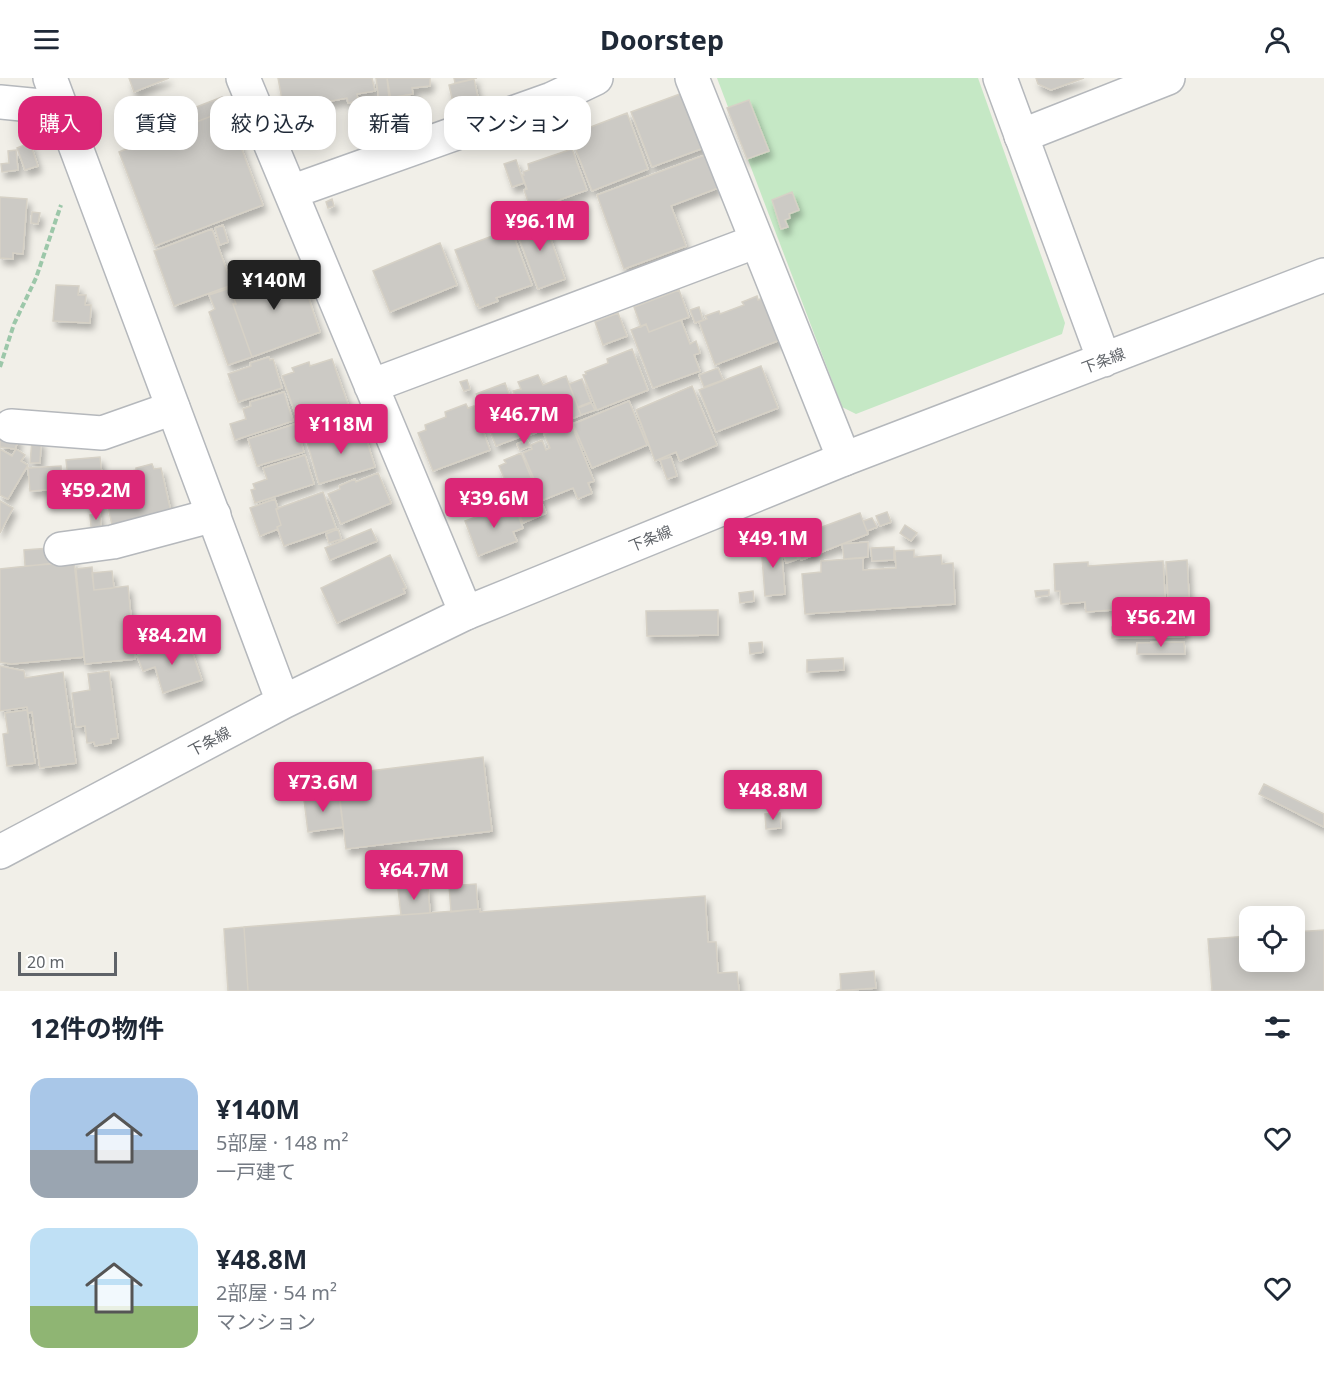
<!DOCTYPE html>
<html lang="ja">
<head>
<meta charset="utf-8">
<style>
  body { margin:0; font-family:"Noto Sans","Noto Sans JP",sans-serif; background:#f2f2f3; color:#1f2937; height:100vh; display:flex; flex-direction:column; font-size:22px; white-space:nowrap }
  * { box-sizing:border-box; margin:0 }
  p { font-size:20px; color:#747a83 }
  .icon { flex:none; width:33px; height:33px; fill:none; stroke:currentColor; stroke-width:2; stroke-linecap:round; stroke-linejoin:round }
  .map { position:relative; height:913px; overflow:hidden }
  .side { display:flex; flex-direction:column; background:#fff; flex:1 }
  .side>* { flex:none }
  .top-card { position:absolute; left:18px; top:18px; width:600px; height:54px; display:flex; gap:12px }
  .fabs { position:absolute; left:1239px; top:828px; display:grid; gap:12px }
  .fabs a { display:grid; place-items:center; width:66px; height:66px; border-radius:12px; background:#fff; box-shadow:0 3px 15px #0003; font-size:30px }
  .scale { position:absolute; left:18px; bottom:15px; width:99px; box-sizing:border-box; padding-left:6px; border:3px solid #5f6368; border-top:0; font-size:16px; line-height:21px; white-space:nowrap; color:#5f6368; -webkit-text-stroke:4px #fff; paint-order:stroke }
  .price { position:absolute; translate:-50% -51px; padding:0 14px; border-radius:6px; background:#db2777; color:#fff; font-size:20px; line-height:39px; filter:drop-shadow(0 2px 3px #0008) }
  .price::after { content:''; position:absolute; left:50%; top:36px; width:18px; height:14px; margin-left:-9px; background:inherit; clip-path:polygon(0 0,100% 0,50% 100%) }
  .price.current { background:#222; color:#fff }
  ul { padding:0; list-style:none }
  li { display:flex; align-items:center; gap:18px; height:150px; padding:0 30px }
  li span { display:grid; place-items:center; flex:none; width:168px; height:120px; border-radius:18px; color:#555 }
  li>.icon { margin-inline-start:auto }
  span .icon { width:72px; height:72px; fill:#fffc; stroke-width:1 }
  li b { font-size:26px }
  h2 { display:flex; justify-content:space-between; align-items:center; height:72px; padding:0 30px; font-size:26px }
  .tag { padding:0 21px; border-radius:18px; background:#fff; box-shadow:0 3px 15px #0003; font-size:21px; line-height:54px }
  .tag.current { background:#db2777; color:#fff }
  header { display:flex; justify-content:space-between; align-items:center; height:78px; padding:0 30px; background:#fff; font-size:27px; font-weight:700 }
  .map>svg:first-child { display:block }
  .green { fill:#c5e8c5 }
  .building { fill:#cccac5; stroke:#d6d1c6; stroke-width:1.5; filter:url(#shadow) }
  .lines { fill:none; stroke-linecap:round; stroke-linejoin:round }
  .minor-casing { stroke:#b5b8bc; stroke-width:36 }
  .tertiary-casing { stroke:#b5b8bc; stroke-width:36 }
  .path { stroke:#9cc7a9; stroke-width:4; stroke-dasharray:6 3; stroke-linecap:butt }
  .minor { stroke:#fff; stroke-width:33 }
  .tertiary { stroke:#fff; stroke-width:33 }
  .labels { text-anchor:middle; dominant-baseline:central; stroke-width:4.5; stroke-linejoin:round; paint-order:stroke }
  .street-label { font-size:15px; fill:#5f6368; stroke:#fff }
</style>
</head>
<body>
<header><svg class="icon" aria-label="menu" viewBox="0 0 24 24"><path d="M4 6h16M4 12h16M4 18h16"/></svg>Doorstep<svg class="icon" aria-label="person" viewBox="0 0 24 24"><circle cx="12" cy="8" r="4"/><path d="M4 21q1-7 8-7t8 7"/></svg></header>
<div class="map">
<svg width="1324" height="913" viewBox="0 0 1324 913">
  <defs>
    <filter id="shadow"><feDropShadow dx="3.5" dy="6" stdDeviation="3" flood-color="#0004"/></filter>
  </defs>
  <rect width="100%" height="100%" fill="#f1efe8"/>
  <path class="green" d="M717 0H978L1065 245 1062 256 856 336 842 329Z"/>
  <path class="building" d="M129 0H169L134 14Z
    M278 0H372L375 13 357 16 358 23 348 25 347 20 288 31 287 26 283 27Z
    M376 0H387L395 44 382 46Z
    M387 0H430V8L412 10 413 16 389 20Z
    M454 0H477L455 5Z
    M1036 0H1084L1051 12 1038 6Z
    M474 1 479 24 454 29 449 7Z
    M688 13 709 68 652 89 631 34Z
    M222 19 227 32 145 64 140 51Z
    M749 22 769 73 747 81 727 30Z
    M227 32 263 127 155 168 119 74Z
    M627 35 648 91 592 113 570 57Z
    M575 47 578 54 570 57 568 50Z
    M30 65 38 88 25 92 17 70Z
    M572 71 587 112 531 132 524 112 527 111 522 97H524L523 94 529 92 528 86Z
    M16 72 18 92 2 94 1 86 9 85 8 73Z
    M705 77 718 110 671 128 686 168 624 191 597 117Z
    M516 82 524 105 512 109 504 86Z
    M792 114 799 132 789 136 790 140 785 142 788 149 781 151 772 122Z
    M0 119 27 121 23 176 13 175V181L0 180Z
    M332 121 334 128 328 130 326 124Z
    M32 134 40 135 38 146 31 145Z
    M542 137 565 201 538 211 514 147Z
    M223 147 228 164 220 167 215 150Z
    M212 151 232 207 174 228 154 173Z
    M511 151 532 207 496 220 498 223 479 230 478 226 476 227 455 172Z
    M440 165 457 207 390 234 373 193Z
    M294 186 303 210 305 209 320 254 252 279 233 226H236L230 210Z
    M236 188 239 197 233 199 230 191Z
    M56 207 79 208 78 217H86L85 227H91L90 245 53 243Z
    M230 210 236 226H233L252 279 228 287 209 234 215 231 209 217Z
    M679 212 689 239 649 254 646 246 641 249 634 229Z
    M757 218 758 222 763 220 780 262 715 287 699 244 707 241 705 238 719 233 720 236 744 227 742 224Z
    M699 229 703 242 695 245 690 232Z
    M618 235 627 258 603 267 595 244Z
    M681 242 690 266 696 263 700 275 694 277 700 293 653 310 631 252 646 246 649 254Z
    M632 271 648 312 597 332 583 297 586 296 585 294 608 285 607 281Z
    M269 279 270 282 273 281 282 310 238 324 228 296 251 288 250 285Z
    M332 281 348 326 298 343 282 298 294 294 292 290 309 284 310 288Z
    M761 288 778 330 716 354 699 312Z
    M718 290 723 302 704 309 699 297Z
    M538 297 543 307 566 298 581 337 530 357 513 313 521 311 518 304Z
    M582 301 591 324 578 329 569 306Z
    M467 302 470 311 464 313 460 304Z
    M505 305 525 357 496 368 476 316Z
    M692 308 717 367 680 383 676 374 655 383 636 332Z
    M284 314 293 343 235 362 230 346 246 341 243 331 251 328 250 324Z
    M629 323 647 367 592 390 573 346Z
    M591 325 595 332 581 337 578 330Z
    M466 326 468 330 474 328 490 372 433 393 418 355 426 352 425 347 446 339 445 334Z
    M352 327 356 337 346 341 350 350 340 354 331 335Z
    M295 346 304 374 257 388 248 361Z
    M571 346 594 403 588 405 592 415 578 421 573 410 543 422 523 375 532 371 531 367 542 362 546 372 550 370 544 356Z
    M362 347 375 389 319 406 307 364Z
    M0 357 19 360 15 371 0 369Z
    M32 362 41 363 40 385H30Z
    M527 362 530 368 520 372 517 366Z
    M0 371 12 378 16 371 25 377 21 383 28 387 8 421 0 417Z
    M521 375 546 435 523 445 499 388 506 385 504 382Z
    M305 377 314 406 255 425 251 412 255 411 253 406 267 401 263 390Z
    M100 379 103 408 69 411 66 382Z
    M671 379 677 398 667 401 660 382Z
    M152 386 154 391 161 390 171 434 112 447 102 402 109 400V398L136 392V390Z
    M61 388 63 411 30 413 28 390Z
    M378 395 391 425 341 446 328 416 340 411 339 408 355 401 356 404Z
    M323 414 336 450 284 468 277 449 281 447 276 431Z
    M99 416 101 431 93 432 92 417Z
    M275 421 278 431H276L281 447 277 449 278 451 260 458 250 430Z
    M0 423 13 430 0 455Z
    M496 425 501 434 515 429 523 450 513 454 517 463 478 478 465 443 484 436 482 431Z
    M887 434 891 444 880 448 876 438Z
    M860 435 868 456 801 482 791 456 809 449 811 453Z
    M100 436 101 449H91L90 437Z
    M872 440 877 449 867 453 863 443Z
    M905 447 917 455 911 463 900 455Z
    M338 451 341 461 329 465 326 456Z
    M371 451 377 463 330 482 325 470Z
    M868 464V479L844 481 842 466Z
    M781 465 785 516 765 518 761 467Z
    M894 469V482L872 483 871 470Z
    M50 470 51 486 25 488 24 472Z
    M794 470 798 481 786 485 783 474Z
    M914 472V479L941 477 942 486 953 485 955 526 805 536 802 496 821 494V483L863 480V492L896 490 895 473Z
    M390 477 406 510 403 511 405 515 337 545 321 510Z
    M1187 482 1189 519 1168 521 1166 484Z
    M74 483 84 579 11 586 0 584V491Z
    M1163 483 1165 519 1111 523 1112 532 1086 534 1085 524 1061 526 1060 513H1055L1054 486 1088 484V488Z
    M92 489 94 512 128 508 135 581 85 586 76 491Z
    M112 493 114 510 94 512 92 495Z
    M1049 512V517L1036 519 1035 513Z
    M753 513 754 523 740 525 739 515Z
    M718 532V557L647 558 646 533Z
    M1184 547V559L1112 560V549Z
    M762 564 763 574 750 576 749 565Z
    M1184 564 1185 576H1137V565Z
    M189 565 202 602 163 615 155 589 143 593 137 578 167 567 169 571Z
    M843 580 844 592 807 594V582Z
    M0 588 24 593 25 600 63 594 76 685 40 690 32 634 28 635 27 629 0 633Z
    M109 593 118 660 111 661V665L95 668 94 664 87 665 85 648 76 649 72 615 90 612 88 596Z
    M27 632 35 685 7 688 3 656 8 655 5 635Z
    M483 679 492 753 346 771 337 697Z
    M1264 706 1324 736V749L1259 716Z
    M339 717 343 749 308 754 304 722Z
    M780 735 781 750 766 751 765 736Z
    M476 806 478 831 451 834 449 808Z
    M428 808 430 835 401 837 398 811Z
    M705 818 708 864H716L718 895 737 894 739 913H248L244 849 480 831V834Z
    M244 849 248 913H228L224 851Z
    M1324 852V913H1212L1208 861 1250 858V884H1294V854Z
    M874 893 876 910 836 913 841 911 840 896Z"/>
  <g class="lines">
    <g class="minor-casing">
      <path id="minor" d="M243 0 466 535
        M692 0 844 381
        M0 24 62 30
        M1021 58 1168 0
        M291 114 552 21 596 0
        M371 308 757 163
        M11 348 102 355 173 330
        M61 471 113 464 214 437"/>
    </g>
    <g class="tertiary-casing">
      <path id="tertiary" d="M50 0 283 624
        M1000 0 1104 282
        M0 774 283 624 466 535 844 381 1324 197"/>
    </g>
    <path class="path" d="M0 289 14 246 36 200 61 127"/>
    <use href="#minor" class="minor"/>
    <use href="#tertiary" class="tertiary"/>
  </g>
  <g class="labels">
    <g class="street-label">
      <text transform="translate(1103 282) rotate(-21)">下条線</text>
      <text transform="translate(650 460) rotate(-22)">下条線</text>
      <text transform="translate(209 663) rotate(-28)">下条線</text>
    </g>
  </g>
</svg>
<div class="fabs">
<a><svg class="icon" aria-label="locate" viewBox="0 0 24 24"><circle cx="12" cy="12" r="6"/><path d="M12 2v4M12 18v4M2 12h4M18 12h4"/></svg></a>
</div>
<div class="scale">20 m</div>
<b class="price" style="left:540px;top:174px">¥96.1M</b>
<b class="price current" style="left:274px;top:233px">¥140M</b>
<b class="price" style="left:524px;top:367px">¥46.7M</b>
<b class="price" style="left:341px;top:377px">¥118M</b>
<b class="price" style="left:96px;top:443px">¥59.2M</b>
<b class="price" style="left:494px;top:451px">¥39.6M</b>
<b class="price" style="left:773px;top:491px">¥49.1M</b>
<b class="price" style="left:1161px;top:570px">¥56.2M</b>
<b class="price" style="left:172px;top:588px">¥84.2M</b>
<b class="price" style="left:323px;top:735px">¥73.6M</b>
<b class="price" style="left:773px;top:743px">¥48.8M</b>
<b class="price" style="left:414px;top:823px">¥64.7M</b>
<div class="top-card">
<a class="tag current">購入</a>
<a class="tag">賃貸</a>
<a class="tag">絞り込み</a>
<a class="tag">新着</a>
<a class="tag">マンション</a>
</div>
</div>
<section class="side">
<h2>12件の物件<svg class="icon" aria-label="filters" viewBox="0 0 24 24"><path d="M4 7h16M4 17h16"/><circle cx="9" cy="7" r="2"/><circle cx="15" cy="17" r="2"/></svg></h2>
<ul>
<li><span style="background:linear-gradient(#a9c7e8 60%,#9aa5b1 0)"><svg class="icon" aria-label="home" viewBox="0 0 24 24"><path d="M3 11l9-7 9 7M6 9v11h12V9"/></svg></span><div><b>¥140M</b><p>5部屋 · 148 m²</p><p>一戸建て</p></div><svg class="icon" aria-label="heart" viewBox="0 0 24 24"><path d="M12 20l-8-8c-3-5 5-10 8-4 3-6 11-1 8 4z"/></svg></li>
<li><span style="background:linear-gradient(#bfe0f5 65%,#8fb573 0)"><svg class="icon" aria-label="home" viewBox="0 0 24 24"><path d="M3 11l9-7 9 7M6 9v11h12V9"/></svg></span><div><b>¥48.8M</b><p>2部屋 · 54 m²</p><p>マンション</p></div><svg class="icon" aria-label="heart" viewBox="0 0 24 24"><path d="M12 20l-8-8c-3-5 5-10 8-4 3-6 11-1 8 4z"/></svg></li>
</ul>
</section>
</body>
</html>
